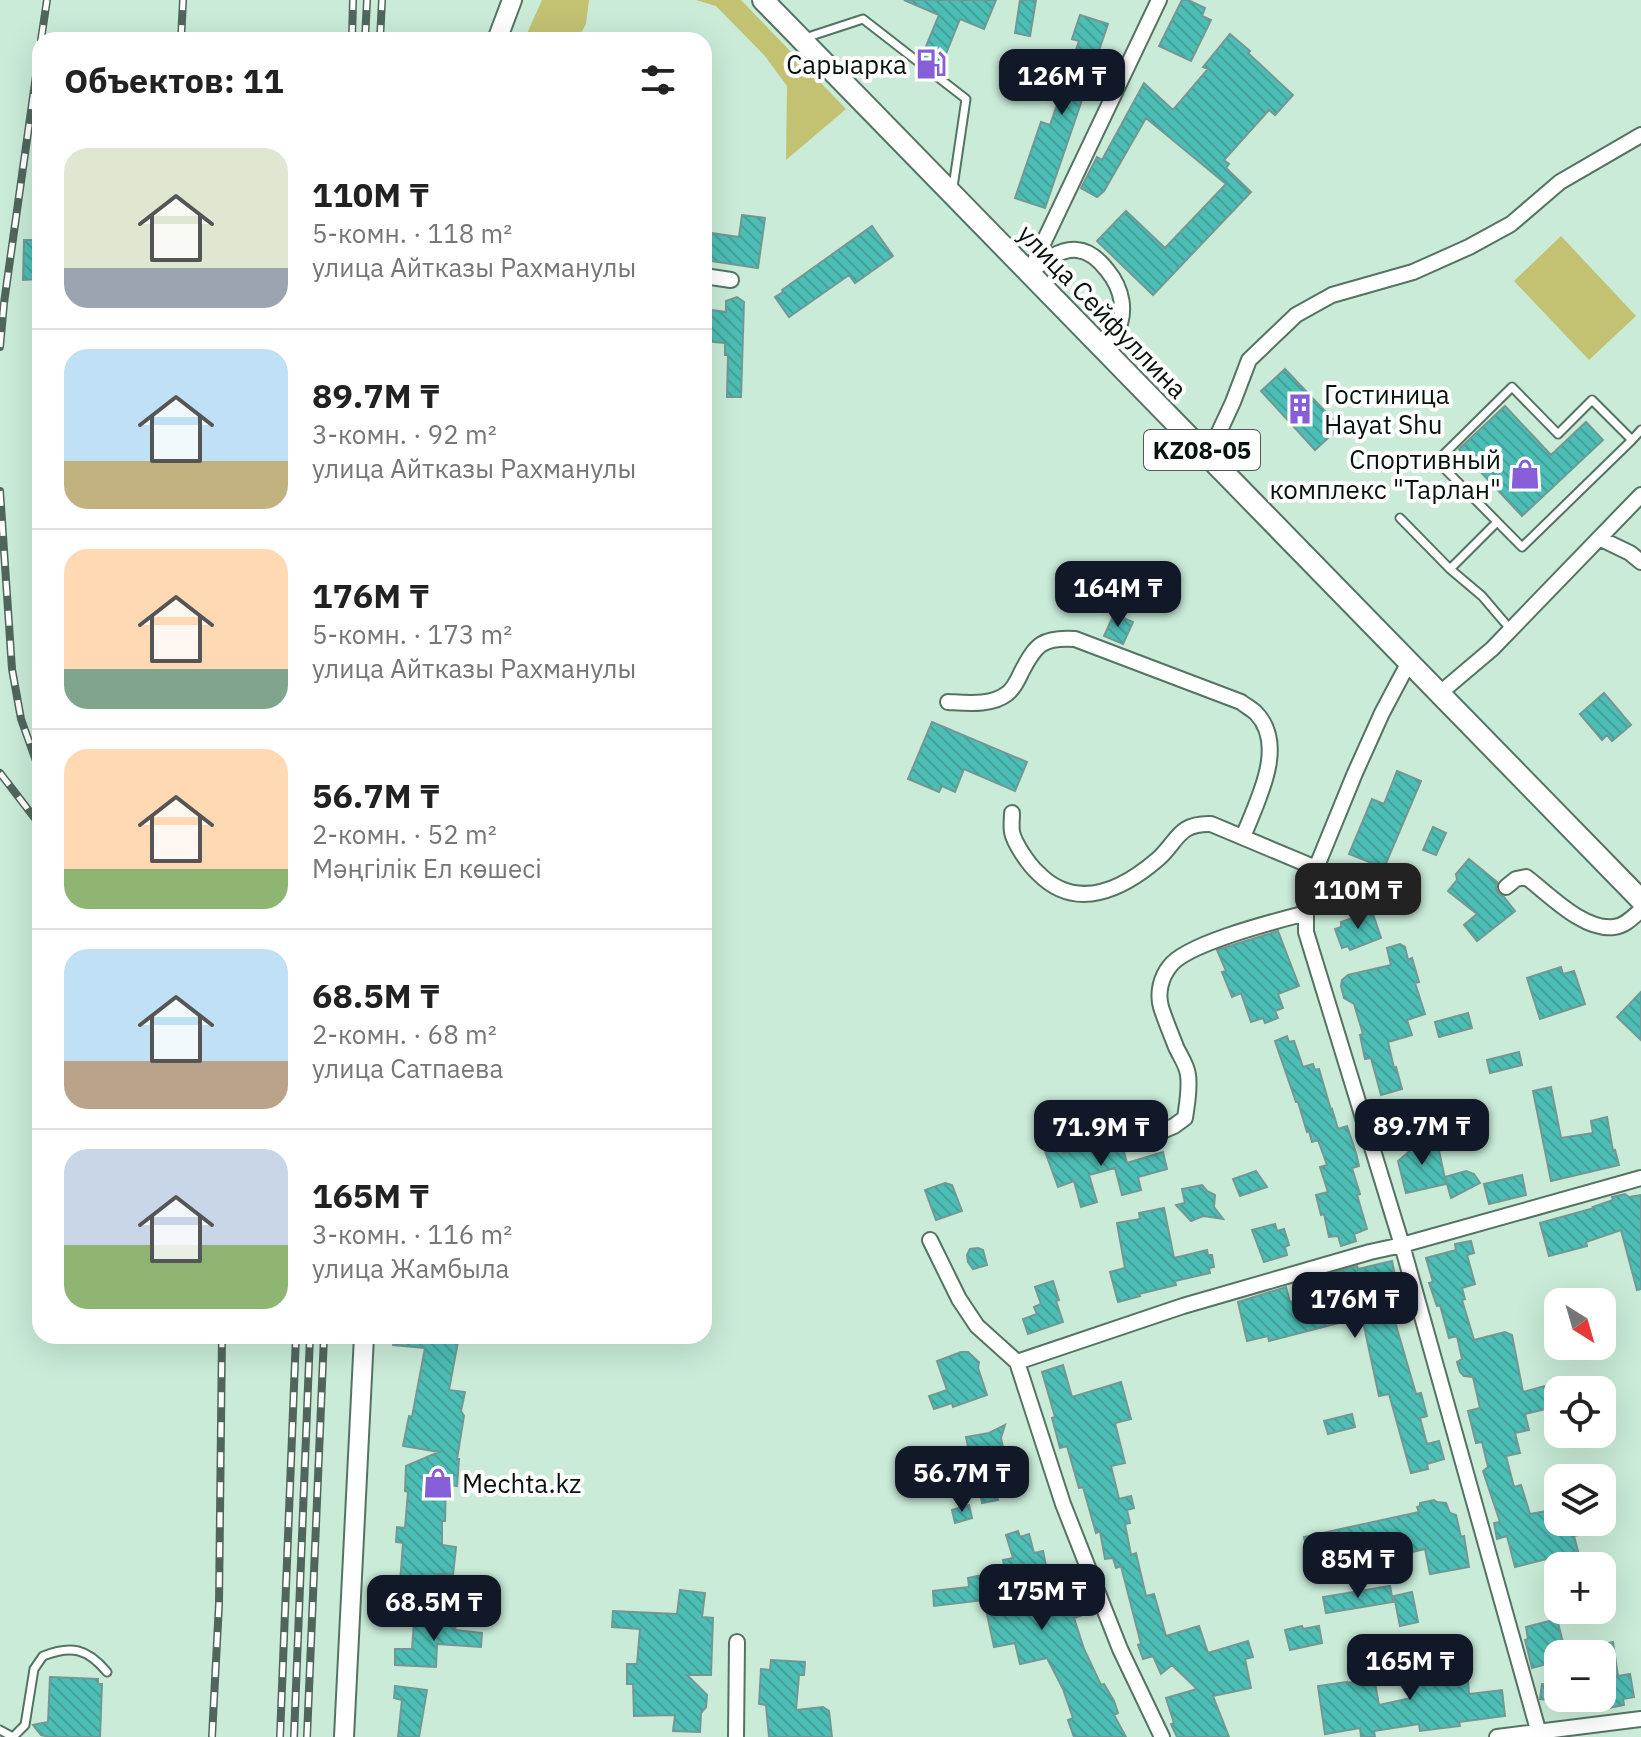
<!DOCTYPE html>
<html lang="ru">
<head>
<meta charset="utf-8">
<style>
  body { margin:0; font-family:"IBM Plex Sans",sans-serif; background:#f2f2f2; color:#222; height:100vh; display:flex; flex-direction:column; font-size:30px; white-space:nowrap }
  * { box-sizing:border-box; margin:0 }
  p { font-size:26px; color:#767676 }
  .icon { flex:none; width:44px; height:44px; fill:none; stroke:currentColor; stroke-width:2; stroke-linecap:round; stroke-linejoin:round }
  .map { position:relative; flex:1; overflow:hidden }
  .sheet { position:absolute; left:32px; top:32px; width:680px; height:1312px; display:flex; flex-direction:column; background:#fff; border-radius:24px; box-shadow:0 8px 32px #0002 }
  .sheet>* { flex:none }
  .needle { width:52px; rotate:143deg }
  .tools { position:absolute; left:1544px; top:1288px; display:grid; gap:16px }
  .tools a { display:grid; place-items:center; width:72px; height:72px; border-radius:16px; background:#fff; box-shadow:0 8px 32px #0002; font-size:40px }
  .price { position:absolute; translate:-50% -68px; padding:0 18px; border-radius:16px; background:#111827; color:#fff; font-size:26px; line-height:52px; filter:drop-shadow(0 2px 4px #0008) }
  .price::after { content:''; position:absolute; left:50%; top:48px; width:24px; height:18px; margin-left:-12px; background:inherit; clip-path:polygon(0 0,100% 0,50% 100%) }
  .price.current { background:#222; color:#fff }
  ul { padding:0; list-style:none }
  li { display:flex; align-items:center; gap:24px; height:200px; padding:0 32px }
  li+li { border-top:2px solid #e0e0e0 }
  li span { display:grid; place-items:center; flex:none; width:224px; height:160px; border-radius:24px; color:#555 }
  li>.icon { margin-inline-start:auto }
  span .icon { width:96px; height:96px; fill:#fffc; stroke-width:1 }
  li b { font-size:34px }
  h2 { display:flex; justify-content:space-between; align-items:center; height:96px; padding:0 32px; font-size:34px }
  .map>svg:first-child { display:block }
  .grass { fill:#c3c172 }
  .building { fill:url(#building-back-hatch); stroke:#729894; stroke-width:2 }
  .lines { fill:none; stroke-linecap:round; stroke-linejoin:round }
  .lane-casing { stroke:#557363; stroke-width:11 }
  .street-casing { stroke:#557363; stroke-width:18 }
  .secondary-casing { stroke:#557363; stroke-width:22 }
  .primary-casing { stroke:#557363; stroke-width:24 }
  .lane { stroke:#fff; stroke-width:7 }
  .street { stroke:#fff; stroke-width:14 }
  .secondary { stroke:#fff; stroke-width:18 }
  .primary { stroke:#fff; stroke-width:20 }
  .rail-casing { stroke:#51665b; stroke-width:8 }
  .rail { stroke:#fff; stroke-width:5; stroke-dasharray:15; stroke-linecap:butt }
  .labels { text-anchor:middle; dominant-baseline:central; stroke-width:8; stroke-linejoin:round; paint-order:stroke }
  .shield { fill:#fff; stroke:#515955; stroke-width:2 }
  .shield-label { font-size:24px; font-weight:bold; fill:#06120c }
  .poi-label { font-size:26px; fill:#06120c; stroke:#fff; text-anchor:end }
  .street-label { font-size:26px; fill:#06120c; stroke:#fff }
</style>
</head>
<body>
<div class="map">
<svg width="1641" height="1737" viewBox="0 0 1641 1737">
  <defs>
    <pattern id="building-back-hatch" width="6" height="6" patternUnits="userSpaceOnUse" patternTransform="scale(2)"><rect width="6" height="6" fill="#4dbeb5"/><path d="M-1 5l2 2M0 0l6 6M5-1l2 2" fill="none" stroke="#42a29a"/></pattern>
  </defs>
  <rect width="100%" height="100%" fill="#c9ebd8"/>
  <path class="grass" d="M542 0H589L586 24 577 40H524Z
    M696 0H741L846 109 786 160 787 86 765 56 716 6Z
    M1561 236 1636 316 1589 360 1514 281Z"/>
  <path class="building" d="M904 0H996L984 29 960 19 941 66 922 56 939 15Z
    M1020 0H1036L1030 36 1015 33Z
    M1182 0H1188L1205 8 1202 16 1211 20 1191 61 1159 46Z
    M1080 15 1108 24 1045 208 1015 198 1041 122 1050 125 1079 41 1072 39Z
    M1230 34 1250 51 1248 53 1293 95 1275 115 1269 110 1224 160 1229 164 1226 168 1251 192 1153 295 1097 241 1126 211 1165 248 1226 184 1146 118 1104 191 1097 197 1081 188 1097 157 1102 160 1144 83 1173 110 1208 69 1203 67Z
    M742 215 765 218 758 268 704 260V232L739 237Z
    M872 226 893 256 855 283 849 275 789 317 775 297 783 292 782 290Z
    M24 240H40V279L23 280Z
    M737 297 744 302 741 397H727L728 355H725V343L704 341V309L726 312V301Z
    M1285 369 1340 427 1315 450 1261 391Z
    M1505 406 1551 455 1586 422 1603 440 1522 516 1459 449Z
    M1114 614 1133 622 1123 644 1104 636Z
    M1604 693 1631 725 1612 741 1607 735 1602 740 1580 714Z
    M932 722 1027 762 1015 791 964 769 955 792 942 786 939 792 908 779Z
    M1397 771 1421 781 1384 868 1349 854 1372 799 1384 804Z
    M1433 827 1446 833 1436 855 1423 850Z
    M1469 859 1497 882 1496 888 1498 893 1504 897 1515 911 1477 941 1464 925 1477 914 1448 891 1457 880 1456 874Z
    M1338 875H1345L1350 879V887L1357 890 1350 908 1328 899Z
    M1372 911 1381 938 1350 950 1348 946 1342 948 1335 929 1341 927V922Z
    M1278 931 1299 986 1278 994 1283 1008 1275 1011 1278 1018 1265 1023 1263 1018 1251 1022 1241 993 1232 997 1222 972 1226 971 1217 950Z
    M1400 944 1405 947 1408 960 1412 958 1419 982 1415 983 1425 1014 1407 1020 1412 1035 1388 1042 1394 1068 1396 1067 1402 1089 1381 1095 1371 1058 1365 1059 1360 1035 1363 1034 1354 1004 1344 998 1341 986 1342 980 1348 975 1391 965 1387 948Z
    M1561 967 1563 974 1574 971 1585 1004 1540 1019 1527 978Z
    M1641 992V1040L1617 1017Z
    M1468 1013 1472 1028 1439 1037 1435 1022Z
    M1287 1036 1289 1042 1294 1041 1303 1067 1313 1064 1315 1070 1319 1069 1331 1110 1332 1109 1338 1129 1347 1126 1356 1153 1359 1166 1352 1168 1360 1194 1357 1195 1367 1229 1354 1234 1356 1241 1341 1246 1338 1236 1329 1237 1324 1214 1321 1215 1316 1195 1328 1192 1320 1167 1327 1165 1318 1140 1312 1142 1309 1131 1307 1132 1298 1102H1296L1275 1041Z
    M1519 1052 1522 1065 1490 1073 1487 1060Z
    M1551 1087 1561 1138 1593 1133 1591 1121 1607 1117 1613 1151 1615 1150 1619 1165 1551 1181 1533 1091Z
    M1393 1102 1395 1115 1381 1118 1378 1105Z
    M1417 1117 1421 1132 1392 1140 1388 1126Z
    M1436 1136 1446 1184 1406 1193 1398 1161 1420 1142Z
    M1120 1138 1127 1163 1163 1152 1167 1169 1138 1177 1141 1190 1122 1195 1115 1168 1089 1175 1097 1202 1081 1207 1074 1181 1058 1187 1045 1151 1060 1146 1063 1153Z
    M1256 1171 1267 1187 1240 1196 1233 1179Z
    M1466 1171 1474 1174 1480 1183 1451 1198 1445 1177Z
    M1522 1175 1526 1195 1489 1204 1484 1184Z
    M945 1183 952 1185 962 1211 936 1220 925 1190Z
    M1202 1185 1207 1191 1215 1195 1214 1207 1223 1219 1203 1216 1191 1221 1176 1205 1185 1203 1182 1189Z
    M1625 1194 1629 1197 1641 1195V1289L1637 1290 1621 1230 1586 1242 1587 1246 1549 1256 1540 1223 1594 1208 1593 1207 1613 1200 1612 1197Z
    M1164 1208 1174 1258 1207 1250 1208 1255H1212L1214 1267 1209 1268 1210 1273 1175 1281 1176 1285 1139 1294 1140 1296 1118 1302 1110 1272 1125 1268 1117 1223 1140 1219 1139 1213Z
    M1275 1224 1277 1231 1284 1229 1289 1245 1285 1247 1287 1255 1264 1262 1252 1230Z
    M1471 1241 1474 1253 1467 1255 1475 1284 1462 1288 1465 1299 1462 1300 1474 1340 1505 1332 1512 1335 1523 1392 1545 1386 1550 1408 1525 1414 1529 1430 1515 1433 1520 1453 1506 1456 1514 1487 1521 1485 1530 1514 1558 1509V1522H1575L1578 1535 1574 1536 1578 1551 1515 1567 1507 1536 1497 1539 1494 1523 1500 1522 1483 1471 1488 1467 1482 1442 1476 1443 1468 1411 1480 1408 1473 1377 1464 1376 1460 1372 1457 1362 1462 1359 1457 1336 1449 1338 1440 1305 1437 1306 1429 1283 1433 1282 1426 1258 1456 1250 1455 1244Z
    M978 1248 983 1250 987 1265 973 1269 968 1262 967 1255 970 1249Z
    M1392 1261 1401 1306 1391 1308 1416 1394 1421 1393 1427 1416 1420 1418 1427 1444 1439 1441 1444 1459 1427 1464 1428 1469 1411 1473 1389 1394 1379 1396 1362 1317 1269 1341 1268 1336 1247 1341 1238 1302 1286 1287 1290 1302 1326 1293 1322 1276 1357 1266 1358 1269Z
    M1053 1281 1059 1300 1056 1301 1063 1322 1028 1334 1023 1319 1037 1314 1034 1307 1041 1304 1035 1287Z
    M394 1336H459L449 1390 465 1392 461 1411 464 1416 457 1459H459L457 1486 446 1484 445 1521H442V1545L456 1547 453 1575 438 1574 437 1586 424 1585V1620H402L397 1611 406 1583H400L403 1543 396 1542 397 1527 405 1528 408 1492 405 1491 406 1466 439 1452 403 1446 409 1416 412 1417 425 1348 393 1345Z
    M961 1352H968L979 1362 978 1368 987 1395 953 1407 952 1403 934 1409 929 1396 947 1390 937 1361Z
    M1063 1365 1072 1397 1121 1382 1131 1419 1115 1423 1125 1463 1111 1466 1119 1499 1131 1496 1134 1508 1127 1510 1130 1523 1125 1524 1131 1555 1136 1553 1146 1596 1154 1594 1166 1636 1199 1626 1208 1653 1248 1641 1253 1657 1245 1659 1251 1688 1213 1696 1229 1737H1177L1171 1724 1174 1723 1166 1698 1197 1689 1172 1665 1161 1674 1153 1656 1143 1659 1138 1645 1141 1644 1121 1566 1116 1568 1113 1558 1105 1559 1100 1531 1096 1533 1083 1487 1079 1488 1067 1446 1060 1448 1052 1418 1055 1417 1042 1372Z
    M1352 1414 1355 1427 1328 1434 1324 1421Z
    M1005 1425 1001 1438 1013 1493 997 1496 998 1500 982 1503 976 1464 972 1465 966 1437 989 1433Z
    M1434 1500 1437 1502 1446 1503 1450 1513 1456 1515 1461 1537 1464 1536 1469 1567 1430 1574 1425 1549 1408 1553 1405 1535 1393 1537 1392 1534 1346 1544 1347 1549 1308 1557 1304 1537 1419 1512 1417 1507 1420 1506V1503Z
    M969 1505 972 1518 955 1523 952 1510Z
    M1018 1531 1020 1537 1029 1534 1034 1553 1043 1551 1051 1590 1056 1589 1061 1609 1090 1600 1094 1611 1074 1618 1084 1649 1101 1685 1104 1684 1114 1701 1118 1713 1114 1715 1126 1737H1074L1068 1720 1073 1718 1063 1689 1047 1658 1020 1664 1015 1643 994 1647 984 1600 934 1606 933 1591 969 1587 968 1578 1005 1570 1003 1560 1013 1558 1006 1535Z
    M1390 1586 1393 1602 1326 1613 1323 1597Z
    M680 1590 705 1593 702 1617 713 1618 711 1675H687L707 1695 706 1707 701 1713 700 1732 673 1731 675 1715 634 1716 633 1684H627V1664H637L640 1629 612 1627 613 1611 677 1614Z
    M1412 1592 1418 1622 1400 1626 1394 1596Z
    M1557 1619 1566 1654H1558V1661L1532 1668 1525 1640 1528 1639 1526 1627Z
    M414 1622 456 1625 455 1630 482 1633 481 1647 437 1644 436 1667 395 1665V1649H412Z
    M1302 1626 1303 1629 1319 1626 1322 1643 1290 1650 1285 1630Z
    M1613 1642 1618 1676 1630 1674 1634 1697 1623 1699 1624 1705 1608 1708 1602 1669V1654H1600L1598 1645Z
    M1453 1649 1455 1665 1467 1664 1469 1694 1502 1690 1505 1716 1459 1722 1460 1726 1420 1731 1419 1724 1374 1731 1375 1737H1361L1360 1728 1325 1734 1318 1686 1347 1682V1683L1374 1678 1379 1705 1411 1698 1408 1673 1413 1672 1412 1668 1438 1665 1436 1651Z
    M771 1660 805 1662 804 1675H799L796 1710 823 1707 829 1711 832 1737H769L766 1705 759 1704 761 1669 770 1670Z
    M50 1677 98 1679V1684H102L100 1737H49L41 1735 33 1725 48 1722Z
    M1542 1684 1558 1685V1701L1540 1699Z
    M395 1686 427 1690 419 1737H398L402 1700 394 1698Z"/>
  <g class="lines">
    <g class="lane-casing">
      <path id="lane" d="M805 38 863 19 966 99 953 187
        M1632 440 1592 400 1558 434 1512 387 1437 461 1522 547 1632 440 1641 430
        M1400 518 1450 569 1482 596 1511 630
        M1450 569 1497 522
        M0 1730 13 1737 25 1725 34 1669 43 1656C71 1645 87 1648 107 1672"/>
    </g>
    <g class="street-casing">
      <path id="street" d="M1033 270C1044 261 1061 248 1077 250 1090 251 1100 261 1107 270 1122 288 1128 313 1115 334 1112 339 1106 343 1102 348
        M1029 273 1159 0
        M704 276 731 280
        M1208 456 1233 402 1249 360 1296 315 1332 295 1413 272 1469 247 1511 224 1560 182 1641 135
        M1601 539 1630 553 1641 562
        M1409 662 1382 713 1355 773 1312 878 1306 906V932L1402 1245 1540 1737
        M1440 693 1492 649 1641 495
        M948 702C967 703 992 706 1008 693 1015 687 1018 679 1022 671 1036 644 1043 637 1075 639L1241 702C1246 706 1252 709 1256 713 1288 746 1256 803 1243 837
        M1012 813C1012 819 1011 826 1012 832 1014 843 1029 865 1038 873 1076 912 1122 890 1158 859 1178 841 1178 823 1211 824L1316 868
        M1506 887 1516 879 1526 877C1549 894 1583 931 1614 927 1625 926 1633 917 1641 910
        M1148 1137 1174 1126 1185 1118C1187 1104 1190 1089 1188 1075 1187 1065 1180 1056 1176 1047 1171 1034 1165 1020 1161 1007 1157 993 1161 977 1170 966 1187 943 1276 921 1306 913
        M930 1240 959 1299 977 1326 1017 1362 1063 1504 1120 1649 1162 1737
        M1017 1362 1183 1306 1370 1252 1402 1245 1641 1178
        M736 1737 737 1642
        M1497 1737 1641 1719"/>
    </g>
    <g class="secondary-casing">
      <path id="secondary" d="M497 40 512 0
        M344 1737 364 1336"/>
    </g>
    <g class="primary-casing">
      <path id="primary" d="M763 0 1641 900"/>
    </g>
    <use href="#lane" class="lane"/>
    <use href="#street" class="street"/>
    <use href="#secondary" class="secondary"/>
    <use href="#primary" class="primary"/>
    <g class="rail-casing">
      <path id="rail" d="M41 40 47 0
        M181 40 183 0
        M352 40 353 0
        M365 40 367 0
        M380 40 382 0
        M0 347 4 303 40 47
        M0 491 12 669 21 719 40 772
        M0 773 40 825
        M212 1737 219 1604 222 1336
        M280 1737 296 1336
        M294 1737 310 1336
        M307 1737 324 1336"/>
    </g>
    <use href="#rail" class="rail"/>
  </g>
  <defs>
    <g id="fuel-bare" transform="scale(2.4)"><path d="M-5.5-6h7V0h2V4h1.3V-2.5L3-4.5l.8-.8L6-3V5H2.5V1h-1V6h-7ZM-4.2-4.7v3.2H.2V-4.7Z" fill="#865ed8" stroke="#fff" stroke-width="2.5" paint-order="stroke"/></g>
    <g id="building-bare" transform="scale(2.4)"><path d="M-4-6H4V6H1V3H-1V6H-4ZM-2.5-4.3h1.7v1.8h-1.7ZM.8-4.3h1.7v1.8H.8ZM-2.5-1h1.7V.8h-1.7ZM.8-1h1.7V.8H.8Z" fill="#865ed8" stroke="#fff" stroke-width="2.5" paint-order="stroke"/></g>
    <g id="shop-bare" transform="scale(2.4)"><path d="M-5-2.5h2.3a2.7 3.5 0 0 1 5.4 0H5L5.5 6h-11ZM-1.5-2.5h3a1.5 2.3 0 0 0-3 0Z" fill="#865ed8" stroke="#fff" stroke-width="2.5" paint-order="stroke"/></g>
  </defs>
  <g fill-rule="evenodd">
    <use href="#fuel-bare" x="931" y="64"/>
    <use href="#building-bare" x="1300" y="409"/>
    <use href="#shop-bare" x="1525" y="474"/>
    <use href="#shop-bare" x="438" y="1483"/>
  </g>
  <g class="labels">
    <rect class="shield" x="1144" y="430" width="116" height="40" rx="6"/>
    <g class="shield-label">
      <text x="1202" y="450">KZ08-05</text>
    </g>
    <g class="poi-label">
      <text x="907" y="64">Сарыарка</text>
      <text x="1324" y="394" text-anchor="start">Гостиница<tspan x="1324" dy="30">Hayat Shu</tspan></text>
      <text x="1501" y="459">Спортивный<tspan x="1501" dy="30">комплекс "Тарлан"</tspan></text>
      <text x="462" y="1483" text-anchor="start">Mechta.kz</text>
    </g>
    <g class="street-label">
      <text transform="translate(1103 311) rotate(46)">улица Сейфуллина</text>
    </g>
  </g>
</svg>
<div class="tools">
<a><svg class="needle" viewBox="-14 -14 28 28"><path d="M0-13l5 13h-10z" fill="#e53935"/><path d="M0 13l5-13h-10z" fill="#767676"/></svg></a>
<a><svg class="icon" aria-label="locate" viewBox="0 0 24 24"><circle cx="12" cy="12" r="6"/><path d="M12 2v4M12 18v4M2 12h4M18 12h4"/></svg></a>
<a><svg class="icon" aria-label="layers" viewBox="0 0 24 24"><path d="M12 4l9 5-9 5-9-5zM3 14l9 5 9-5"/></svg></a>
<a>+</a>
<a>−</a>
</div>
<b class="price" style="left:1062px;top:117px">126M ₸</b>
<b class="price" style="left:1118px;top:629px">164M ₸</b>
<b class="price current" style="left:1358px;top:931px">110M ₸</b>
<b class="price" style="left:1422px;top:1167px">89.7M ₸</b>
<b class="price" style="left:1101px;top:1168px">71.9M ₸</b>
<b class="price" style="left:1355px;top:1340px">176M ₸</b>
<b class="price" style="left:962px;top:1514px">56.7M ₸</b>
<b class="price" style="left:1358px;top:1600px">85M ₸</b>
<b class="price" style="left:1042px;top:1632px">175M ₸</b>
<b class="price" style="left:434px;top:1643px">68.5M ₸</b>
<b class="price" style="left:1410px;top:1702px">165M ₸</b>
<section class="sheet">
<h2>Объектов: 11<svg class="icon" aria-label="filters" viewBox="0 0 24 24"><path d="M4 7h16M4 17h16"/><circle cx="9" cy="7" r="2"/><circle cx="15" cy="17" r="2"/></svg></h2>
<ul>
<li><span style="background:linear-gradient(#dfe7d0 75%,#9aa5b1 0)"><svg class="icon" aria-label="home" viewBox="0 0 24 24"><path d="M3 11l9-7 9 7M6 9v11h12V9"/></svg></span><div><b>110M ₸</b><p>5-комн. · 118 m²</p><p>улица Айтказы Рахманулы</p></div></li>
<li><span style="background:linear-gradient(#bfe0f5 70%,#c2b280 0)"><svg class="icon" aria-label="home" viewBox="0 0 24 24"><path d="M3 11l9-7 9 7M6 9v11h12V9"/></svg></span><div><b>89.7M ₸</b><p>3-комн. · 92 m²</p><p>улица Айтказы Рахманулы</p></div></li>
<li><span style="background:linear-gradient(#ffd9b3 75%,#7fa58c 0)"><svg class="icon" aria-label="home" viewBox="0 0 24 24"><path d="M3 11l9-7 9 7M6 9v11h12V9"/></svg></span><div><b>176M ₸</b><p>5-комн. · 173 m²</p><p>улица Айтказы Рахманулы</p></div></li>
<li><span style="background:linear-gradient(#ffd9b3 75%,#8fb573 0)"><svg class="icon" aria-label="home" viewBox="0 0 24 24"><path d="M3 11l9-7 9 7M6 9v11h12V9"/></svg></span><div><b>56.7M ₸</b><p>2-комн. · 52 m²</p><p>Мәңгілік Ел көшесі</p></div></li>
<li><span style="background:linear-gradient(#bfe0f5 70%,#b9a48a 0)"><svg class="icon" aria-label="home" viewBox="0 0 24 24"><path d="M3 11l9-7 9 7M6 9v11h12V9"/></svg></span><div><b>68.5M ₸</b><p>2-комн. · 68 m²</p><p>улица Сатпаева</p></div></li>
<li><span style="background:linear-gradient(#c9d6e8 60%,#8fb573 0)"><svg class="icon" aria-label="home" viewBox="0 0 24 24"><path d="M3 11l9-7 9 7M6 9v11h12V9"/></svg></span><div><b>165M ₸</b><p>3-комн. · 116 m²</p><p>улица Жамбыла</p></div></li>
</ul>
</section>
</div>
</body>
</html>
